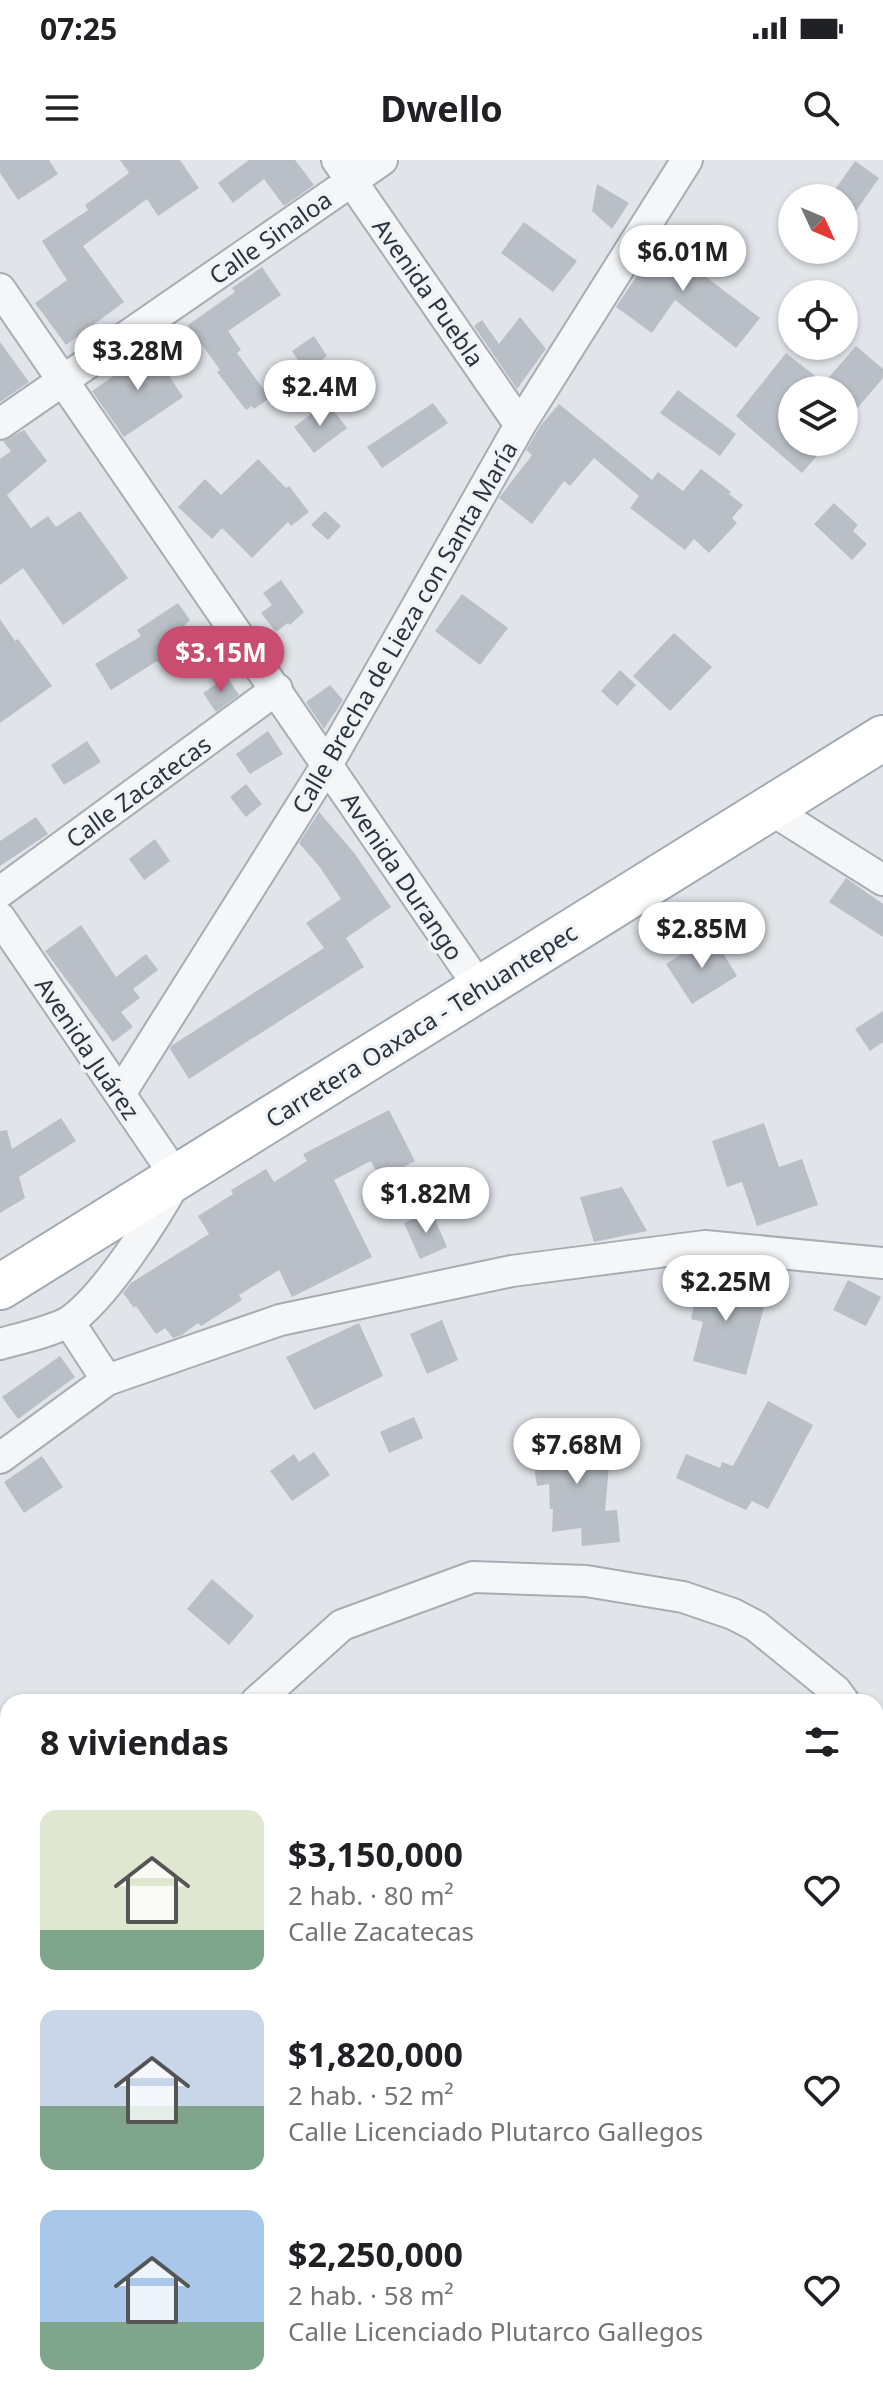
<!DOCTYPE html>
<html lang="es">
<head>
<meta charset="utf-8">
<style>
  body { margin:0; font-family:"Noto Sans",sans-serif; background:#f6f6f6; color:#202124; height:100vh; display:flex; flex-direction:column; font-size:30px; white-space:nowrap }
  * { box-sizing:border-box; margin:0 }
  p { font-size:26px; color:#757577 }
  .icon { flex:none; width:44px; height:44px; fill:none; stroke:currentColor; stroke-width:2; stroke-linecap:round; stroke-linejoin:round }
  .map { position:relative; flex:1; overflow:hidden }
  .sheet { position:absolute; left:0px; top:1534px; width:884px; height:714px; display:flex; flex-direction:column; background:#fff; border-radius:24px 24px 0 0; box-shadow:0 2px 6px #0004 }
  .sheet>* { flex:none }
  .needle { width:52px; rotate:134deg }
  .fabs { position:absolute; left:778px; top:24px; display:grid; gap:16px }
  .fabs a { display:grid; place-items:center; width:80px; height:80px; border-radius:50%; background:#fff; box-shadow:0 2px 6px #0004; font-size:40px }
  .price { position:absolute; translate:-50% -68px; padding:0 18px; border-radius:28px; background:#fff; color:#222; font-size:26px; line-height:52px; filter:drop-shadow(0 2px 4px #0008) }
  .price::after { content:''; position:absolute; left:50%; top:48px; width:24px; height:18px; margin-left:-12px; background:inherit; clip-path:polygon(0 0,100% 0,50% 100%) }
  .price.selected { background:#c84d70; color:#fff }
  ul { padding:0; list-style:none }
  li { display:flex; align-items:center; gap:24px; height:200px; padding:0 40px }
  li span { display:grid; place-items:center; flex:none; width:224px; height:160px; border-radius:16px; color:#555 }
  li>.icon { margin-inline-start:auto }
  span .icon { width:96px; height:96px; fill:#fffc; stroke-width:1 }
  li b { font-size:34px }
  h2 { display:flex; justify-content:space-between; align-items:center; height:96px; padding:0 40px; font-size:34px }
  .status { display:flex; justify-content:space-between; align-items:center; height:56px; padding:0 40px; background:#fff; direction:ltr }
  .status svg { height:22px; fill:currentColor }
  header { display:flex; justify-content:space-between; align-items:center; height:104px; padding:0 40px; background:#fff; font-size:36px; font-weight:700 }
  .map>svg:first-child { display:block }
  .building { fill:#b9bfc6 }
  .lines { fill:none; stroke-linecap:round; stroke-linejoin:round }
  .minor-casing { stroke:#a6adb3; stroke-width:34 }
  .primary-casing { stroke:#a1abb4; stroke-width:48 }
  .minor { stroke:#f4f6f8; stroke-width:30 }
  .primary { stroke:#fff; stroke-width:44 }
  .labels { text-anchor:middle; dominant-baseline:central; stroke-width:7; stroke-linejoin:round; paint-order:stroke }
  .street-label { font-size:24px; fill:#2a3540; stroke:#f1f4f7 }
</style>
</head>
<body>
<div class="status"><b>07:25</b><svg viewBox="0 0 49 12"><path d="M0 12V9h3v3zM5 12V6h3v6zM10 12V3h3v9zM15 12V0h3v12zM26 1h20v11H26zM47 4h2v5h-2z"/></svg></div>
<header><svg class="icon" aria-label="menu" viewBox="0 0 24 24"><path d="M4 6h16M4 12h16M4 18h16"/></svg>Dwello<svg class="icon" aria-label="search" viewBox="0 0 24 24"><circle cx="10" cy="10" r="6"/><path d="M15 15l6 6"/></svg></header>
<div class="map">
<svg width="883" height="2247" viewBox="0 0 883 2247">
  <rect width="100%" height="100%" fill="#e1e5e9"/>
  <path class="building" d="M0 0H49L58 14 18 40 0 13Z
    M120 0H180L199 28 158 56 147 39 83 86 124 142 66 185 35 143 67 120 42 81 88 50 85 45 129 13Z
    M249 0H295L314 25 284 46 264 19 233 43 218 23Z
    M855 1 879 18 844 68V38H829Z
    M597 24 629 43 612 69 592 51Z
    M524 62 577 101 553 132 501 93Z
    M670 66 697 85 685 101 760 158 736 188 675 140 652 173 616 147Z
    M262 107 281 135 228 171 241 190 237 193 270 238 254 249 252 246 246 250 217 212 220 210 188 165 235 132 232 128Z
    M520 157 546 189 517 229 474 166 482 160 499 184Z
    M314 176 327 196 306 212 292 191Z
    M0 182 29 222 0 242Z
    M856 186 883 209V218L844 264V230H792V282H829L802 313 736 256 786 193 824 223Z
    M150 187 183 237 124 277 92 231 118 213 116 210Z
    M678 230 736 274 720 296 660 253Z
    M327 242 347 268 314 293 294 267Z
    M433 243 448 263 382 308 367 287Z
    M559 244 652 320 658 312 683 331 701 309 731 332 729 334 743 345 732 358 737 363 709 393 694 379 685 390 630 348 639 336 594 298 570 326 564 321 532 364 499 338 532 295 526 290 541 265Z
    M24 270 47 301 7 335 31 368 48 356 56 367 80 351 128 418 63 465 23 408 0 425V299L11 291 3 281Z
    M258 299 286 328 289 326 309 352 291 366 288 362 252 398 222 368 212 379 178 347 205 319 221 335Z
    M834 343 858 365 853 371 867 384 852 400 814 364Z
    M325 351 341 366 328 380 311 365Z
    M281 420 304 452 290 465 288 463 276 472 261 453 272 445 263 433Z
    M462 434 508 468 480 505 435 471Z
    M178 443 190 460 174 476 185 488 160 504 157 501 111 530 95 504 141 476 137 470Z
    M0 459 15 481 18 479 52 526 0 563Z
    M674 473 712 507 670 551 633 516Z
    M620 510 636 525 617 546 601 531Z
    M227 517 239 535 216 552 203 533Z
    M330 525 343 540 324 569 306 542Z
    M268 571 283 594 250 614 236 594Z
    M87 581 101 602 64 625 51 605Z
    M246 624 262 644 246 657 230 637Z
    M319 652 355 694 391 747 346 778 364 807 189 919 170 889 171 886 324 788 306 763 341 739 319 706 299 683Z
    M36 657 48 674 0 706V681Z
    M155 679 170 701 144 720 129 699Z
    M846 718 883 744V777L829 742Z
    M81 765 116 817 146 794 158 810 133 829 140 838 121 852 133 867 113 882 45 791Z
    M712 775 737 816 692 844 666 804Z
    M883 851V882L870 891 855 869Z
    M389 950 415 1001 380 1019 371 1001 334 1020 372 1097 292 1137 279 1110 239 1135 242 1140 201 1166 198 1163 182 1175 173 1178 165 1168 156 1174 136 1146 134 1148 123 1133 131 1123 209 1074 198 1056 233 1034 231 1030 266 1009 274 1022 307 1001 303 994Z
    M61 958 76 981 19 1017 25 1038 0 1053V971L7 970 12 989Z
    M764 963 779 1007 802 999 818 1045 757 1066 742 1022 727 1027 712 981Z
    M622 1027 647 1071 594 1082 580 1037Z
    M431 1050 447 1087 420 1099 404 1063Z
    M703 1106 725 1110 722 1125 767 1136 746 1215 693 1201 703 1162 691 1159Z
    M848 1120 881 1137 866 1166 833 1150Z
    M442 1160 458 1200 427 1214 410 1174Z
    M359 1163 383 1216 314 1250 286 1197Z
    M60 1196 75 1217 18 1259 2 1237Z
    M768 1241 813 1265 768 1349 752 1341 746 1350 676 1318 686 1294 720 1308 722 1302 733 1306Z
    M414 1257 423 1278 389 1293 380 1272Z
    M549 1277 611 1282 605 1351 617 1350 620 1382 582 1386 581 1368 552 1372 553 1349H550L549 1324 537 1326 530 1280Z
    M314 1292 330 1315 292 1341 270 1311 294 1294 299 1302Z
    M42 1296 63 1327 24 1353 4 1322Z
    M212 1419 254 1456 229 1485 187 1449Z"/>
  <g class="lines">
    <g class="minor-casing">
      <path id="minor" d="M337 0 520 265
        M0 129 480 828
        M0 264 382 0
        M770 649 883 720
        M0 732 277 529
        M0 758 177 1018C157 1056 105 1137 70 1161 56 1170 18 1179 0 1184
        M120 934 327 605 520 265 687 0
        M69 1162 107 1220
        M0 1298 107 1220 280 1160 512 1111 705 1086 883 1103
        M256 1542 342 1465 473 1417 586 1421 683 1437 733 1454 756 1466 836 1531 844 1542
        M876 1588 883 1601
        M0 1800 8 1810
        M0 1842 8 1835"/>
    </g>
    <g class="primary-casing">
      <path id="primary" d="M0 1127 883 578"/>
    </g>
    <use href="#minor" class="minor"/>
    <use href="#primary" class="primary"/>
  </g>
  <g class="labels">
    <g class="street-label">
      <text transform="translate(270 77) rotate(-35)">Calle Sinaloa</text>
      <text transform="translate(429 132) rotate(55)">Avenida Puebla</text>
      <text transform="translate(404 467) rotate(-60)">Calle Brecha de Lieza con Santa María</text>
      <text transform="translate(138 631) rotate(-36)">Calle Zacatecas</text>
      <text transform="translate(403 716) rotate(56)">Avenida Durango</text>
      <text transform="translate(421 865) rotate(-32)">Carretera Oaxaca - Tehuantepec</text>
      <text transform="translate(88 888) rotate(56)">Avenida Juárez</text>
    </g>
  </g>
</svg>
<div class="fabs">
<a><svg class="needle" viewBox="-14 -14 28 28"><path d="M0-13l5 13h-10z" fill="#e53935"/><path d="M0 13l5-13h-10z" fill="#757577"/></svg></a>
<a><svg class="icon" aria-label="locate" viewBox="0 0 24 24"><circle cx="12" cy="12" r="6"/><path d="M12 2v4M12 18v4M2 12h4M18 12h4"/></svg></a>
<a><svg class="icon" aria-label="layers" viewBox="0 0 24 24"><path d="M12 4l9 5-9 5-9-5zM3 14l9 5 9-5"/></svg></a>
</div>
<b class="price" style="left:683px;top:133px">$6.01M</b>
<b class="price" style="left:138px;top:232px">$3.28M</b>
<b class="price" style="left:320px;top:268px">$2.4M</b>
<b class="price selected" style="left:221px;top:534px">$3.15M</b>
<b class="price" style="left:702px;top:810px">$2.85M</b>
<b class="price" style="left:426px;top:1075px">$1.82M</b>
<b class="price" style="left:726px;top:1163px">$2.25M</b>
<b class="price" style="left:577px;top:1326px">$7.68M</b>
<section class="sheet">
<h2>8 viviendas<svg class="icon" aria-label="filters" viewBox="0 0 24 24"><path d="M4 7h16M4 17h16"/><circle cx="9" cy="7" r="2"/><circle cx="15" cy="17" r="2"/></svg></h2>
<ul>
<li><span style="background:linear-gradient(#dfe7d0 75%,#7fa58c 0)"><svg class="icon" aria-label="home" viewBox="0 0 24 24"><path d="M3 11l9-7 9 7M6 9v11h12V9"/></svg></span><div><b>$3,150,000</b><p>2 hab. · 80 m²</p><p>Calle Zacatecas</p></div><svg class="icon" aria-label="heart" viewBox="0 0 24 24"><path d="M12 20l-8-8c-3-5 5-10 8-4 3-6 11-1 8 4z"/></svg></li>
<li><span style="background:linear-gradient(#c9d6e8 60%,#7fa58c 0)"><svg class="icon" aria-label="home" viewBox="0 0 24 24"><path d="M3 11l9-7 9 7M6 9v11h12V9"/></svg></span><div><b>$1,820,000</b><p>2 hab. · 52 m²</p><p>Calle Licenciado Plutarco Gallegos</p></div><svg class="icon" aria-label="heart" viewBox="0 0 24 24"><path d="M12 20l-8-8c-3-5 5-10 8-4 3-6 11-1 8 4z"/></svg></li>
<li><span style="background:linear-gradient(#a9c7e8 70%,#7fa58c 0)"><svg class="icon" aria-label="home" viewBox="0 0 24 24"><path d="M3 11l9-7 9 7M6 9v11h12V9"/></svg></span><div><b>$2,250,000</b><p>2 hab. · 58 m²</p><p>Calle Licenciado Plutarco Gallegos</p></div><svg class="icon" aria-label="heart" viewBox="0 0 24 24"><path d="M12 20l-8-8c-3-5 5-10 8-4 3-6 11-1 8 4z"/></svg></li>
</ul>
</section>
</div>
</body>
</html>
